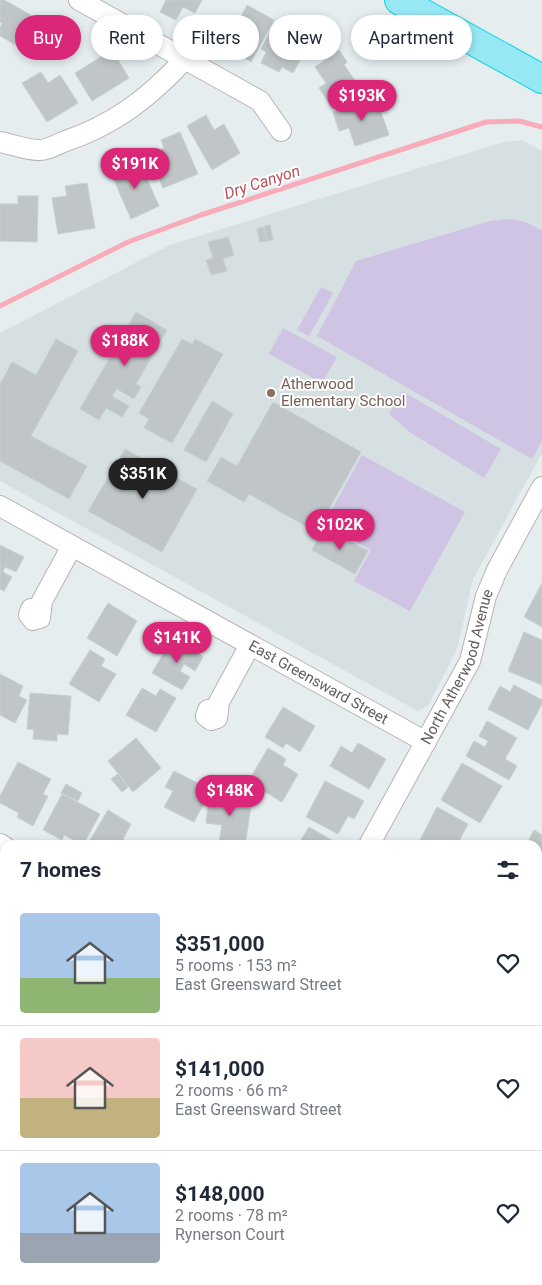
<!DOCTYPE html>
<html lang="en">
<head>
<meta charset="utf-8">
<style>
  body { margin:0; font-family:Roboto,sans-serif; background:#f6f6f7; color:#1f2937; height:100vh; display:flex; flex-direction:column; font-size:19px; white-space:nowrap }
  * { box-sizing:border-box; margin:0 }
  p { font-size:16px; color:#747a83 }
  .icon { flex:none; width:28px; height:28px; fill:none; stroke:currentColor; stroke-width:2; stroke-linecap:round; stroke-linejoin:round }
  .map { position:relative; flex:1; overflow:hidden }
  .panel { position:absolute; left:0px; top:840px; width:542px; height:445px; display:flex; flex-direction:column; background:#fff; border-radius:15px 15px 0 0; box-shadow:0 2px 8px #0003 }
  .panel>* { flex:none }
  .banner { position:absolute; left:15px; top:15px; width:512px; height:45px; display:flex; gap:10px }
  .price { position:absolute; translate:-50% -42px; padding:0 11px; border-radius:18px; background:#db2777; color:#fff; font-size:16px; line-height:32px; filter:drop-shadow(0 1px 2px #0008) }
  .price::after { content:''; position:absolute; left:50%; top:30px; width:15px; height:11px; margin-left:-8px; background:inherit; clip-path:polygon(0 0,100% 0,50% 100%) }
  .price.current { background:#222; color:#fff }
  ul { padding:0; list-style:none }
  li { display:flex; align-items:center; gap:15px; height:125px; padding:0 20px }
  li+li { border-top:1px solid #e0e1e3 }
  li span { display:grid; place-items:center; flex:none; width:140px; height:100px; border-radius:5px; color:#555 }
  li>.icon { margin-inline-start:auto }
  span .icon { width:60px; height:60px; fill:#fffc; stroke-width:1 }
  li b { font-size:21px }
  h2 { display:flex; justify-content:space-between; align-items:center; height:60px; padding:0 20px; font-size:21px }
  .tag { padding:0 18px; border-radius:22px; background:#fff; box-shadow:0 2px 8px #0003; font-size:18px; line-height:45px }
  .tag.current { background:#db2777; color:#fff }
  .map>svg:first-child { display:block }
  .education { fill:#d6dfe1 }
  .green { fill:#d0c4e4 }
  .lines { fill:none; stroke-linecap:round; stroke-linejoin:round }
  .stream { stroke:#f8abb9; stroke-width:5 }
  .building { fill:#c0c6c7; stroke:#c4d1d2 }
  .minor-casing { stroke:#b9b3b2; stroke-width:22 }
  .major-casing { stroke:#66d9e6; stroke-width:28 }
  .highway-casing { stroke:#12d3e1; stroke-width:30 }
  .minor { stroke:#fff; stroke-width:20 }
  .major { stroke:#b0e8f9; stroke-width:25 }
  .highway { stroke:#96e8f5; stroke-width:28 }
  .education-dot { fill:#8d6e63; stroke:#fff; stroke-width:2 }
  .labels { text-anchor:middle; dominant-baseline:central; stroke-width:4; stroke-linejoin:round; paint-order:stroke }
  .education-label { font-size:15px; fill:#785e54; stroke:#fff; text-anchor:start }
  .street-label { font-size:15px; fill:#645d5d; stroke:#fff }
  .water-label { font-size:16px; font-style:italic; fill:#ba4f5a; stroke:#fff }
</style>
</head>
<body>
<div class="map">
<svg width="542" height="1285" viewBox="0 0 542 1285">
  <rect width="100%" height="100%" fill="#e5edee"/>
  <path class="education" d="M522 140 542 151V453L473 579 457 649 428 706 418 711 0 481V333L170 245 504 142Z"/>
  <path class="green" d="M507 219 522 221 542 230V441L532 459 317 336 356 261 490 221Z
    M321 287 333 293 309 336 297 330Z
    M283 328 337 357 322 383 269 354Z
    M402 391 501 449 484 478 411 433 389 414Z
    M362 455 465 512 410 611 354 581 371 550 324 524Z
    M5 1174V1280H374L371 1285H0V1183Z"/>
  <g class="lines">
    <path class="stream" d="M0 306 128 242 201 215 486 122 519 121 542 127"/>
  </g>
  <path class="building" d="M0 0H4L38 19 35 26 43 30 30 53 0 36V28L2 23 0 22Z
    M166 0H202L195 13 183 7 176 20 160 12Z
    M247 5 274 20 251 62 234 52 240 41 231 36Z
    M298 29 318 40 311 53 305 51 293 73 282 67 279 72 261 63 266 52 261 49 271 30 291 40Z
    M112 50 129 78 92 101 75 73Z
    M339 50 347 62 344 65 361 89 333 109 319 88 326 83 315 67Z
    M41 72 48 83 60 75 78 103 47 122 22 83Z
    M376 98 389 135 355 146 349 128 339 131 333 112Z
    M206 115 214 130 224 124 240 153 212 170 187 126Z
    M180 132 198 174 163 188 149 155 164 148 161 140Z
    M139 161 159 206 131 219 111 173Z
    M87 183 95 228 58 234 52 198 67 196 65 186Z
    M18 196H38L37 242 0 241V204H18Z
    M270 225 273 240 267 241 264 226Z
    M263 227 267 241 260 242 257 229Z
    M228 237 234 255 223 259 227 271 211 275 206 260 213 258 208 242Z
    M136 312 167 330 136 384 141 387 134 399 117 389 112 396 129 406 122 417 106 408 99 420 80 409Z
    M56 339 78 351 31 436 87 466 69 499 0 461V384L12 362 36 375Z
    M182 339 192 344 195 339 223 354 172 443 144 428 149 419 139 413Z
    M212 401 233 414 206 462 184 450Z
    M273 402 361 452 316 532 249 494 244 502 207 481 221 457 237 466Z
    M125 449 197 489 162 552 88 511Z
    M324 527 368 551 355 574 312 550Z
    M0 545 24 557 16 572 5 567 3 572 12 577 4 591 0 589Z
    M542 583V627L524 617Z
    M108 603 137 621 117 656 87 638Z
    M524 632 542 640V685L508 671Z
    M172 639 203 657 195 671 184 664 180 671 190 677 182 690 152 673Z
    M90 650 105 659 101 666 116 674 99 702 69 684Z
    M0 674 23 686 19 696 27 700 15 723 0 715Z
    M514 685 542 700V704L528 730 488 709 500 686 510 692Z
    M142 688 156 696 160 689 176 698 156 732 126 715Z
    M30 693 71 696 68 735 57 734V741L33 739 34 730 27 729Z
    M283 707 315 726 300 752 286 743 283 748 265 737Z
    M487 721 517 738 505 759 517 766 509 780 466 756 474 741 485 747 488 741 479 736Z
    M136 738 161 768 133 792 108 761Z
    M358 743 386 759 369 789 330 766 341 746 352 753Z
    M268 748 286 759 283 765 298 774 282 802 248 782Z
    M18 762 51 779 43 794 48 796 33 826 17 817 19 813 0 803V796Z
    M462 763 502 786 480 823 441 800Z
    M174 771 201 785 196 794 206 799 194 822 164 807 173 791 165 787Z
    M118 774 128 787 122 792 111 779Z
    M325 781 364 801 354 819 348 816 338 834 306 817Z
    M66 784 82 793 78 801 61 793Z
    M210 793 252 800 245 845 219 842 222 825 206 823Z
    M62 794 100 814 83 845 64 835 62 840 43 830Z
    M437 807 468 824 457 845H420L418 844Z
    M108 810 131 824 123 839 132 845H87Z
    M309 827 340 845H298Z
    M534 830 542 835V879L538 876V845H526Z
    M0 896 5 899V952L0 949Z
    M542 1134V1162L540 1164 538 1161V1138Z"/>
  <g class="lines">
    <g class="minor-casing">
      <g id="minor">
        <path d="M79 0 260 101 281 131"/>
        <path d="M0 142C12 144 25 150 38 150 45 151 56 145 63 142 114 125 149 98 185 59"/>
        <path id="s1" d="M0 506 426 742"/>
        <path d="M31 609 29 615 33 620 40 618 42 601 72 546"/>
        <path d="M208 710 206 716 211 720 217 718 219 702 250 645"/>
        <path d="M0 844 5 847"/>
        <path id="s2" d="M369 845 470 661 486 596 497 570 542 487"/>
        <path d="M538 970 542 962"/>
        <path d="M396 1285 399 1280"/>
      </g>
    </g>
    <g class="major-casing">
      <path id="major" d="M0 999 5 1002
        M506 1280 515 1285"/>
    </g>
    <g class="highway-casing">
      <path id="highway" d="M399 0 542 79"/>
    </g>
    <use href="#minor" class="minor"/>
    <use href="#major" class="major"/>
    <use href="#highway" class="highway"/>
  </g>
  <circle class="education-dot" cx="271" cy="393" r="5"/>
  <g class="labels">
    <g class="education-label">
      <text x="281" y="384">Atherwood<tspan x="281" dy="17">Elementary School</tspan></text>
    </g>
    <g class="street-label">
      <text stroke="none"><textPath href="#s2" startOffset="200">North Atherwood Avenue</textPath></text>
      <text stroke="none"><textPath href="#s1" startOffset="364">East Greensward Street</textPath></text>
    </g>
    <g class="water-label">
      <text transform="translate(262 182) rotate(-18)">Dry Canyon</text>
    </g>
  </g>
</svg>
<b class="price" style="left:362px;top:122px">$193K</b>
<b class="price" style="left:135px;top:190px">$191K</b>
<b class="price" style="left:125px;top:367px">$188K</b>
<b class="price current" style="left:143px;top:500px">$351K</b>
<b class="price" style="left:340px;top:551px">$102K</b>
<b class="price" style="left:177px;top:664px">$141K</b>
<b class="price" style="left:230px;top:817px">$148K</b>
<div class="banner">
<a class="tag current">Buy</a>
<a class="tag">Rent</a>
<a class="tag">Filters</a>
<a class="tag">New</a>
<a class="tag">Apartment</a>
</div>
<section class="panel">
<h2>7 homes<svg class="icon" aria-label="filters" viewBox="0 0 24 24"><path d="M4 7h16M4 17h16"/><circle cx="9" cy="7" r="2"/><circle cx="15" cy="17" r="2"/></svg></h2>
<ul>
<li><span style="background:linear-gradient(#a9c7e8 65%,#8fb573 0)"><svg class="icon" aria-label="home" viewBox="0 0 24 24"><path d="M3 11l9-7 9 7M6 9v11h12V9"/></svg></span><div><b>$351,000</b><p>5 rooms · 153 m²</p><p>East Greensward Street</p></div><svg class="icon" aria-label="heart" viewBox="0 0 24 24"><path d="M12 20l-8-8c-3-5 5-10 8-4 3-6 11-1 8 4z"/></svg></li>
<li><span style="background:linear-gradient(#f6c9c9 60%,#c2b280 0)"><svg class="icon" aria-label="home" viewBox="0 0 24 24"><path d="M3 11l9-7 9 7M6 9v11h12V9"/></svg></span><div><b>$141,000</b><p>2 rooms · 66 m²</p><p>East Greensward Street</p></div><svg class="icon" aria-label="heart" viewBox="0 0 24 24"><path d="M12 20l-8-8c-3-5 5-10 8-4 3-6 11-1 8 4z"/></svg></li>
<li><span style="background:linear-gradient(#a9c7e8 70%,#9aa5b1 0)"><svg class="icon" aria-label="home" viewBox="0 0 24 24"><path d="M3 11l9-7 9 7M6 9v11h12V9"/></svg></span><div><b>$148,000</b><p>2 rooms · 78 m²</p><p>Rynerson Court</p></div><svg class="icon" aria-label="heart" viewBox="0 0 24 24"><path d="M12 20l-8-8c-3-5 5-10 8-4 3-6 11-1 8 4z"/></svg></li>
</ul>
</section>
</div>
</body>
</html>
